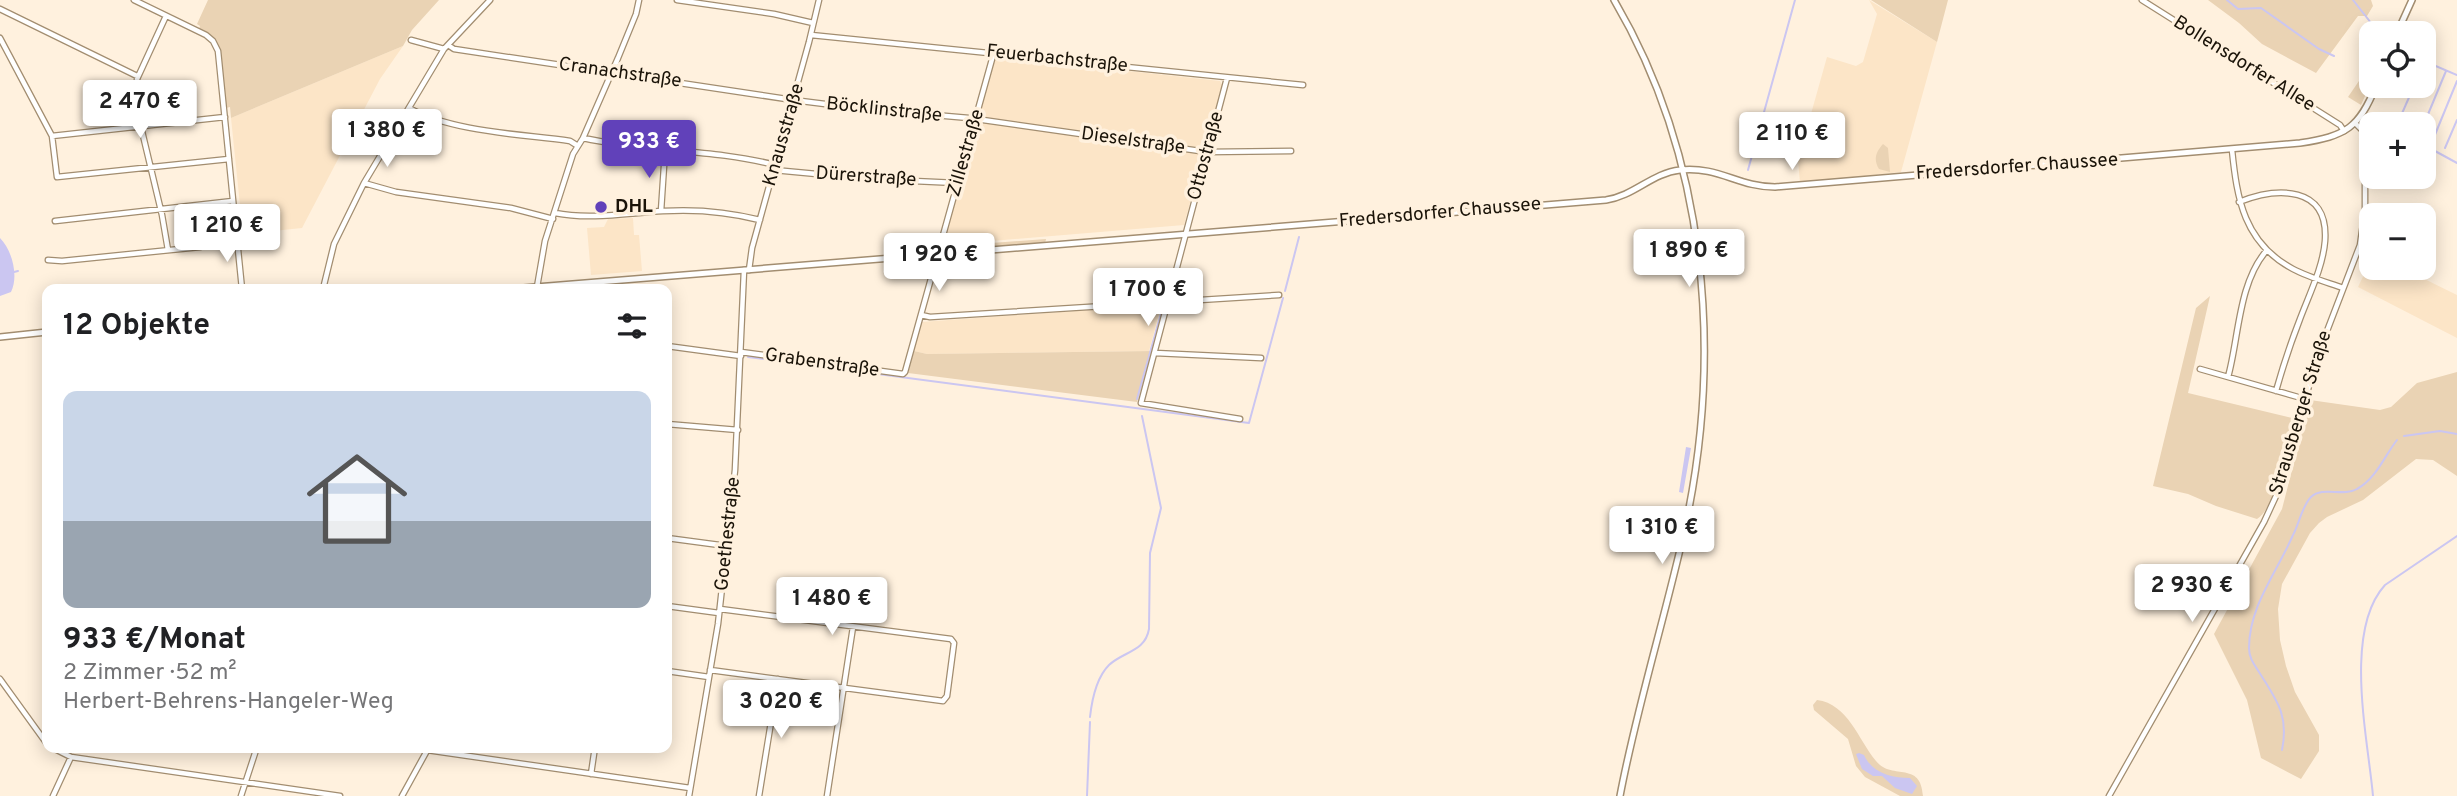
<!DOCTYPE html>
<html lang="de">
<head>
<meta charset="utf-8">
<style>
  body { margin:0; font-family:Overpass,sans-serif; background:#f6f6f6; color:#202124; height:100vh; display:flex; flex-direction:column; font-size:26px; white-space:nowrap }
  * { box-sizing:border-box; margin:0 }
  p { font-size:23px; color:#757577 }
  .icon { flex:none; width:38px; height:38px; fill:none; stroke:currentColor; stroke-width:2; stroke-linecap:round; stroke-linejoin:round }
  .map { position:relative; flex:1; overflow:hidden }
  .drawer { position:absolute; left:42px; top:284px; width:630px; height:469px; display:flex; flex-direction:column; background:#fff; border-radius:14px; box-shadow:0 4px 18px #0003 }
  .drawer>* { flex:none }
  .fabs { position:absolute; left:2359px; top:21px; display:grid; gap:14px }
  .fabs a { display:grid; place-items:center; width:77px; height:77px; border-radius:14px; background:#fff; box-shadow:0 4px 18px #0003; font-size:35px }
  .price { position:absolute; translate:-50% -60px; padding:0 16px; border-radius:7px; background:#fff; color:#222; font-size:23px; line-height:46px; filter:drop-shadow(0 2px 4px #0008) }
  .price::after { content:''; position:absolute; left:50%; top:42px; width:21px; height:16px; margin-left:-10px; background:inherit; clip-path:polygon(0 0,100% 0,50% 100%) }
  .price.current { background:#6141ba; color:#fff }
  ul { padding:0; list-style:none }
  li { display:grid; align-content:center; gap:14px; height:371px; padding:0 21px }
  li+li { border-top:2px solid #e0e0e0 }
  li span { display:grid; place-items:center; height:217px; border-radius:14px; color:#555 }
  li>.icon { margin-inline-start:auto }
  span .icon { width:126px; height:126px; fill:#fffc; stroke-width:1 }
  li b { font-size:30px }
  h2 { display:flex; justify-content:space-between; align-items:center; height:84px; padding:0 21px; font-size:30px }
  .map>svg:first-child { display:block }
  .built { fill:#fce5c7 }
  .green { fill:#ead3b4 }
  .water { fill:#cbc6f1 }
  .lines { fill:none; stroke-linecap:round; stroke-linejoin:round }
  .stream { stroke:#cbc6f1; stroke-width:2 }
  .minor-casing { stroke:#a28d70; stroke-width:7 }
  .major-casing { stroke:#a28d70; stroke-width:8 }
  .minor { stroke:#fff; stroke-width:4.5 }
  .major { stroke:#fff; stroke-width:5 }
  .poi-dot { fill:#6141ba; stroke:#fff1de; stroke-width:2.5 }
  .labels { text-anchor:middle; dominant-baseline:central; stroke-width:7; stroke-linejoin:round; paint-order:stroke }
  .street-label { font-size:19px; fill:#1a1308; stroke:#fff1de }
  .poi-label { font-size:19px; font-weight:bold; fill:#1a1308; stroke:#fff1de; text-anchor:start }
</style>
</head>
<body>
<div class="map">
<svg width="2457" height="796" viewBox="0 0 2457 796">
  <rect width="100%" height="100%" fill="#fff1de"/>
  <path class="built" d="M1869 0 1937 42 1901 172 1800 183 1798 160 1827 57 1856 66 1863 62 1877 14Z
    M403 46 380 79 302 228 243 234 231 118Z
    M999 57 1220 81 1222 85 1184 225 943 245 995 60Z
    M633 218 634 235H639L642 271 591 275 587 228 604 227 608 219Z
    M2371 260V268H2402L2457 295V338L2358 287Z
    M1158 305 1159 314 1149 351 927 354 914 351 921 322Z"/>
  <path class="green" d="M208 0H439L412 30 403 46 231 118 230 107 226 108 218 45 213 38 199 29 200 26 197 24Z
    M1871 0H1948L1937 42Z
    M2208 0H2371L2373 6 2367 16H2358L2316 73 2262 44 2239 23Z
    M2361 78 2370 85 2361 105 2348 97Z
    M1883 144 1888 148 1890 172 1879 169C1873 159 1876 152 1883 144Z
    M1046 239 1045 244 993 248 992 243Z
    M2210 296 2188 393 2296 419C2289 441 2277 507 2257 519L2216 506 2188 494 2153 486 2196 308Z
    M914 351 927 354 1153 351 1137 402 908 373Z
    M2457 372V476L2433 460 2416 459 2363 500 2327 517 2319 523 2310 533 2282 584 2278 609 2280 640 2286 666 2295 692 2319 735V751L2301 779 2261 758 2247 700 2214 634 2282 509 2310 400 2380 410 2391 407 2417 383Z
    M1817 700C1848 704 1858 739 1876 761 1892 781 1921 760 1923 796H1900L1865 777 1856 766 1848 739 1814 710 1813 705Z"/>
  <path class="water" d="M0 238C12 250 19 276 11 292L0 296Z
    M1686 447 1691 448 1683 493 1679 492Z
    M1859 753 1864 755C1872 773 1892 778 1910 778L1917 786 1912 794 1895 788 1882 776H1873L1862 769 1856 754Z"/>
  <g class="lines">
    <path class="stream" d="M2227 0 2238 9 2261 8 2319 49 2334 56
      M2353 0 2375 28
      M2424 61 2457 75
      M2403 124 2400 118 2414 86
      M2424 124 2446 71
      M2432 142 2457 81
      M2424 145 2457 163
      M2445 148 2457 120
      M1748 170 1795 0
      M14 272 18 271
      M1285 291 1299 237
      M748 357 1249 423 1283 298
      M1137 399 1162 310
      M2404 436 2440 431 2457 434
      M1090 717C1092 699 1096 678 1109 665 1124 651 1145 652 1149 629L1150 553 1161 508 1142 416
      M2282 750C2289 715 2277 701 2259 672 2254 664 2249 658 2249 648 2249 606 2277 572 2293 535 2299 524 2302 506 2311 497 2323 486 2343 497 2357 489 2376 479 2385 455 2397 440
      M1087 796 1090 722
      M2373 796C2368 739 2343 631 2385 585L2457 536"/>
    <g class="minor-casing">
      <path id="minor" d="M134 0 206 35 213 41 218 51 242 289
        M677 0 774 14 813 23
        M2142 0 2340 125 2344 131
        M0 9 137 76
        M166 16 137 79 141 127 162 215 168 250
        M811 35 1303 85
        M0 38 52 136 57 177 229 159
        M411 40 444 49
        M448 45 454 49 793 100 865 109 969 118 1207 152 1291 151
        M1227 78 1141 403 1240 419
        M409 108C453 132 520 134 570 141L578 146
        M52 136 225 117
        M583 138C647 152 713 149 775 165
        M2232 150C2237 199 2244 243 2293 269 2308 277 2326 282 2343 288
        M774 170 870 179 957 183
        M364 183 396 192 511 208 553 219
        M2239 202C2277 187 2329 185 2325 241 2323 267 2309 295 2300 319 2291 342 2283 366 2276 391
        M661 211 665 151
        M555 213C590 220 628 213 663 211 696 209 729 212 760 220
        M55 221 233 201
        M48 260 62 261 200 247
        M749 270 752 248 809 42 819 0
        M537 287 545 241 573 154 583 138 618 58 636 14 639 0
        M323 289 334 244 364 183 444 49 490 0
        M921 315 930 317 1279 295
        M667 346 741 356
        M741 352 903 374 905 372 994 52
        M1155 353 1261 358
        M2200 369 2305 399
        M2228 377C2239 338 2238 283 2267 250
        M667 424 738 430
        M667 538 727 546
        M667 606 719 613
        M710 670 943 701 947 696 954 643 951 639 720 609
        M667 671 709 677
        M0 679 47 744
        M51 747 71 757 340 796
        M427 750 690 788
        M591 774 595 747
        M53 796 71 757
        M241 796 257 747
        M402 796 429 747
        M689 796 718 624 735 470 744 270
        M759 796 778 679
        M827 796 853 627
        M2109 796 2264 522 2282 483 2317 357 2360 245 2365 210V139L2363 131 2356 124"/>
    </g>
    <g class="major-casing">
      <path id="major" d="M1614 0C1707 158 1723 352 1685 528 1665 618 1637 706 1620 796
        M2397 33 2412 0
        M511 289 1606 200C1634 196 1652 173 1680 170 1719 166 1738 187 1775 187L2300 143C2346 136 2359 128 2376 86
        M0 337 47 332"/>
    </g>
    <use href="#minor" class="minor"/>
    <use href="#major" class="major"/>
  </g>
  <circle class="poi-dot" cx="601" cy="207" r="7"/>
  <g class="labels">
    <g class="street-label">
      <text transform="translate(1057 59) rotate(6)">Feuerbachstraße</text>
      <text transform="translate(2244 64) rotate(32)">Bollensdorfer Allee</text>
      <text transform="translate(620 73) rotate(8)">Cranachstraße</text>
      <text transform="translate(884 110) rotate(6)">Böcklinstraße</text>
      <text transform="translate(784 135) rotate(-74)">Knausstraße</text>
      <text transform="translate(1133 141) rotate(8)">Dieselstraße</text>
      <text transform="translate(966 153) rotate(-74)">Zillestraße</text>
      <text transform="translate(1206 156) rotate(-75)">Ottostraße</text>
      <text transform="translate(2017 167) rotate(-4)">Fredersdorfer Chaussee</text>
      <text transform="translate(866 177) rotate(4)">Dürerstraße</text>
      <text transform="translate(1440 213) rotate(-5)">Fredersdorfer Chaussee</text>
      <text transform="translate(822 363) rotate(8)">Grabenstraße</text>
      <text transform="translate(2301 413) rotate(-73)">Strausberger Straße</text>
      <text transform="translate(728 534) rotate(-84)">Goethestraße</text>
    </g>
    <g class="poi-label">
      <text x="615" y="207">DHL</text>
    </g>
  </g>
</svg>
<div class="fabs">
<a><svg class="icon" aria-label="locate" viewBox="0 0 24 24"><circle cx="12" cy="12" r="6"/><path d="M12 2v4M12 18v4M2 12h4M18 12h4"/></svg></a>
<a>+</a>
<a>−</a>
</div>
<b class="price" style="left:140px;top:140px">2 470 €</b>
<b class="price" style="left:387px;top:169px">1 380 €</b>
<b class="price" style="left:1792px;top:172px">2 110 €</b>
<b class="price current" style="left:649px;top:180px">933 €</b>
<b class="price" style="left:227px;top:264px">1 210 €</b>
<b class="price" style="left:1689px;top:289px">1 890 €</b>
<b class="price" style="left:939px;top:293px">1 920 €</b>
<b class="price" style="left:1148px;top:328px">1 700 €</b>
<b class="price" style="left:1662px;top:566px">1 310 €</b>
<b class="price" style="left:2192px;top:624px">2 930 €</b>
<b class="price" style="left:832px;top:637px">1 480 €</b>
<b class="price" style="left:781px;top:740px">3 020 €</b>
<section class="drawer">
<h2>12 Objekte<svg class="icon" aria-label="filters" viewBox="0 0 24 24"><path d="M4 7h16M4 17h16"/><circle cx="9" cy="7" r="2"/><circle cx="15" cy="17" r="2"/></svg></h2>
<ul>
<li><span style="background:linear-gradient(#c9d6e8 60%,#9aa5b1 0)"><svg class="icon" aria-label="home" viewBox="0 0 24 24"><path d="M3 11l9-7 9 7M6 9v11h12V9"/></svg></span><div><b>933 €/Monat</b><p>2 Zimmer · 52 m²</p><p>Herbert-Behrens-Hangeler-Weg</p></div></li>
</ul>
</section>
</div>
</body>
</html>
